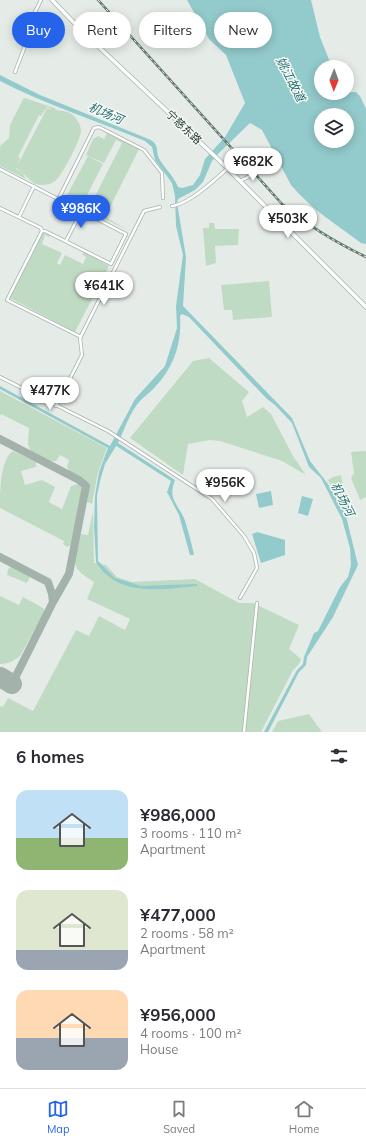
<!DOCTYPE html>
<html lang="en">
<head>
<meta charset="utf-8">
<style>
  body { margin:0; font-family:Mulish,"Noto Sans SC",sans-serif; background:#f7f7f7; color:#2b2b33; height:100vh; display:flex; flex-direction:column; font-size:15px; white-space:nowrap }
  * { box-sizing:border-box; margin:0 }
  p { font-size:13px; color:#7c7c81 }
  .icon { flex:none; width:22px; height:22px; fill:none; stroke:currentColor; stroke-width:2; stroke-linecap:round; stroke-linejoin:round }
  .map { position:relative; height:732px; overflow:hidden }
  .sheet { display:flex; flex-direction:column; background:#fff; flex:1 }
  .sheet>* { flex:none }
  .guide { position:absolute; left:12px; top:12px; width:342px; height:36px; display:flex; gap:8px }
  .needle { width:26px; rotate:181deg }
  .fabs { position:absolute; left:314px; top:60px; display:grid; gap:8px }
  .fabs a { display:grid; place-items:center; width:40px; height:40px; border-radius:50%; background:#fff; box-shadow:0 2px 10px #0003; font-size:20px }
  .price { position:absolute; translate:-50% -34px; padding:0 9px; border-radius:14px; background:#fff; color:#222; font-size:13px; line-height:26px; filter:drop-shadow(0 1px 2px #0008) }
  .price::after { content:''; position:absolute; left:50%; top:24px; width:12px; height:9px; margin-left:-6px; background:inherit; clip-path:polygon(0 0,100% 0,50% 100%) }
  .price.on { background:#2563eb; color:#fff }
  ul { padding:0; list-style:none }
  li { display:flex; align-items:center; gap:12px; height:100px; padding:0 16px }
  li span { display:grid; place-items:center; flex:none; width:112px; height:80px; border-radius:12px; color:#555 }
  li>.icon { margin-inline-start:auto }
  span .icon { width:48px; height:48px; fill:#fffc; stroke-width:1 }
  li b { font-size:17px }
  h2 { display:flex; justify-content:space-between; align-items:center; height:48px; padding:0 16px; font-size:17px }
  .tag { padding:0 14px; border-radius:18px; background:#fff; box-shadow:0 2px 10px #0003; font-size:14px; line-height:36px }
  .tag.on { background:#2563eb; color:#fff }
  .menu { display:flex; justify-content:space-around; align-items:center; height:56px; border-top:1px solid #e1e1e2; background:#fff; font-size:11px; color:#7c7c81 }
  .menu a { display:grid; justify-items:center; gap:2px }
  .menu .on { color:#2563eb }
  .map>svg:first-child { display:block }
  .green { fill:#c0dbc4 }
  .water { fill:#93cacb; fill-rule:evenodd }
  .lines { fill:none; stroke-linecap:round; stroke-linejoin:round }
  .taxiway { stroke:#a3b2ab; stroke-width:8 }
  .runway { stroke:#a3b2ab; stroke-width:20 }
  .minor-casing { stroke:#a8b4ae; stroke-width:4 }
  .secondary-casing { stroke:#a4b7ae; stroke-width:5 }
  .minor { stroke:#fff; stroke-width:2.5 }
  .secondary { stroke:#fff; stroke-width:3.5 }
  .rail-casing { stroke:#61776e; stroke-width:2.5 }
  .rail { stroke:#f5f9f6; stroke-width:1; stroke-dasharray:3; stroke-linecap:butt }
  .labels { text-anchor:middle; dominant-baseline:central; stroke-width:3; stroke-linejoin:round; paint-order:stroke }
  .street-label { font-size:11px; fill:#263c33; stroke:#f5f9f6 }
  .water-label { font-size:12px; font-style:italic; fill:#276f71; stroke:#f5f9f6 }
</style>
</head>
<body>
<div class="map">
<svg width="366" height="732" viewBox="0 0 366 732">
  <rect width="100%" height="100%" fill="#e5ece8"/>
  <path class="green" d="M25 98 57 109 53 110 47 107 41 116 39 115 18 157 20 158 16 169 22 172 26 179 0 166V146L9 138 10 125 23 99Z
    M47 108C56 112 67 108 75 117 78 121 81 126 81 131 81 139 62 176 55 181 51 184 46 185 41 185 29 184 26 173 16 168Z
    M107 133 139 149 105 217 128 230 81 208 82 205 66 197 88 156 103 164 82 205 89 208 122 143 116 140 104 163 86 155 93 139 98 136 104 139Z
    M209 223H214L215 229H239L238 245 215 246 216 263 206 266 203 228H209Z
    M43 232 49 235V237L45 235 42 244 62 253 57 263 60 265 65 255 83 264 86 257 82 254 85 252 109 266 75 332 10 298Z
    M269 281 272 317 233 320 232 310H224L221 285Z
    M209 358 249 392 242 401 247 417 263 407 271 414 293 456 306 475 282 461 220 441 210 440 188 444 183 475 130 438 193 361Z
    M0 391 107 448 98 472 92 504 87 502 89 485C83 477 70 476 67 467L69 460 60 455 56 461C49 463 31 455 29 447 27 442 29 434 29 428L1 414 0 416Z
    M13 451 36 462V467L21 471 25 485 42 480 55 487 49 502 62 509 71 486 77 484 82 487 83 492 71 545 67 547 63 544 64 541 0 508C0 493 0 459 13 451Z
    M366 451V497L360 500 351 478 354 473 351 452Z
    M341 475 343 486 351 508 346 512 328 480 333 477Z
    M93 511 94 563 106 565 117 577 132 582 195 579 239 603H253L299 625 289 649 301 659 299 664 293 670 261 732H0V706L3 707 8 698 33 711 76 630 89 636 99 616 125 630 130 619 87 599 94 582C67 566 75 563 81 534L88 535Z
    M11 567 30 577 27 583 7 575 8 569Z
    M0 596 19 605 23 597 43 608 45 611 20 656C14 661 8 664 0 664Z
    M309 714 322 732H272L278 721Z"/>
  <path class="water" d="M187 0H311L320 37 332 67H321V93L356 92 360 96 366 109V244L361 243C337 225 310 208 291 185L262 130 250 123 219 153 212 161 203 182 195 190 178 199 177 203 186 257 183 306 292 418 310 461 328 484 346 516 357 561 358 565 333 617 307 657 306 665 299 672 268 732H264L297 670 303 664 304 657 314 633 318 631 340 587 348 577 351 565 350 548 342 519 321 478 309 467 292 423 275 405 267 399 189 317 182 314 180 316C182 343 174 367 155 387 149 394 141 398 136 406 128 417 124 431 118 443L175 480C168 498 176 502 184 518 186 523 193 548 194 555H190L179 515 167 492 171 481 118 447 116 446 105 464 100 481 97 496 98 561 115 578 141 586 197 584V586C162 589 118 598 96 562L94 526 95 496 99 472 108 448 0 389V386L110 446 135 399 165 366 177 328 176 306 183 255 176 226 175 196 172 183 155 160 152 147 145 141C97 121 47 105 0 81V75L40 95 151 140C160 146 155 152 160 160 166 170 173 175 178 187L182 188 193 185 200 175 205 159 225 137 245 103 226 55 209 39ZM321 115H347V141H321Z
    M271 491 273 505 259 508 256 494Z
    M302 496 313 499 308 516 298 513Z
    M257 532 285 540V555L261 563 252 534Z"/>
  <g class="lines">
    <path class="taxiway" d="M0 439 79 480 86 486 69 574 53 602
      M0 557 48 582 52 594 53 602 12 684"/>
    <path class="runway" d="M0 677 12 684"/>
    <g class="minor-casing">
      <path id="minor" d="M15 72 35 20V12L41 0
        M0 169 126 234 111 264 45 231H42L41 228 0 208
        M240 181 260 171
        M59 198 94 128 99 127 144 150 162 173 163 198
        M172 206C189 204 215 180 228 168
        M19 217 34 186
        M42 231 7 300 81 337
        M66 241 82 210
        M0 377 108 431 212 499 244 536 254 553 257 568 240 598
        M56 406 82 355 80 338 144 211 160 207
        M244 732 257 603"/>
    </g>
    <g class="secondary-casing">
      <path id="secondary" d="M52 0 84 33 220 161 366 307"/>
    </g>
    <use href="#minor" class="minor"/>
    <use href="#secondary" class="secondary"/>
    <g class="rail-casing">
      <path id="rail" d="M98 0 282 204C308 226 335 242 366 257"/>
    </g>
    <use href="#rail" class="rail"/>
  </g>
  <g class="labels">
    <g class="street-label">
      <text transform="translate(184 127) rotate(43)">宁慈东路</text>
    </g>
    <g class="water-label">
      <text transform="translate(291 79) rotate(63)">姚江故道</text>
      <text transform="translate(106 113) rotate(23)">机场河</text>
      <text transform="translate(343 499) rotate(63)">机场河</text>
    </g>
  </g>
</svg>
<div class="fabs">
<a><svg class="needle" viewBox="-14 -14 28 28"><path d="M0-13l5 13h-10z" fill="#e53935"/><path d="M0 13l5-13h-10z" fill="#7c7c81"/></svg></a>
<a><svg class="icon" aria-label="layers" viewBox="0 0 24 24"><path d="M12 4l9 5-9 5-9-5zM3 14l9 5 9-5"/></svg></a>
</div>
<b class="price" style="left:253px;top:182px">¥682K</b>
<b class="price on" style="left:81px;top:229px">¥986K</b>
<b class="price" style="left:288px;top:239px">¥503K</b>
<b class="price" style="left:104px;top:306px">¥641K</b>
<b class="price" style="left:50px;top:411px">¥477K</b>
<b class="price" style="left:225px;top:503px">¥956K</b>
<div class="guide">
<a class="tag on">Buy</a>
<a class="tag">Rent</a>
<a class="tag">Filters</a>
<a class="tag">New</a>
</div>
</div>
<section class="sheet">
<h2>6 homes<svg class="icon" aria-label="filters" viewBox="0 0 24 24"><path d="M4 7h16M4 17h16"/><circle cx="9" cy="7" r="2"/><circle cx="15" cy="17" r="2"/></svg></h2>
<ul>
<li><span style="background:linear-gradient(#bfe0f5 60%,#8fb573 0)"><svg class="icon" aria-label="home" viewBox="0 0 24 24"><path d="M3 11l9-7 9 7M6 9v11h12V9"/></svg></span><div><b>¥986,000</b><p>3 rooms · 110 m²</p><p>Apartment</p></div></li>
<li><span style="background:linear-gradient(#dfe7d0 75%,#9aa5b1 0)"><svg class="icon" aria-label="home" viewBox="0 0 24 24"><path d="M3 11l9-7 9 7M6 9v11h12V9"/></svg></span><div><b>¥477,000</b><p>2 rooms · 58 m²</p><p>Apartment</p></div></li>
<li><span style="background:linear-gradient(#ffd9b3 60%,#9aa5b1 0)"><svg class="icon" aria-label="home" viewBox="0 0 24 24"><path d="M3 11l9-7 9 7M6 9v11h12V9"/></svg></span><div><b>¥956,000</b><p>4 rooms · 100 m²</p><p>House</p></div></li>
</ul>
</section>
<nav class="menu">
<a class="on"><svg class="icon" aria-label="map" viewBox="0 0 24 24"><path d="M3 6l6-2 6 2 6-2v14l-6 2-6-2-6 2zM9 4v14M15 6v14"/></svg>Map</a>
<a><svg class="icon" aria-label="saved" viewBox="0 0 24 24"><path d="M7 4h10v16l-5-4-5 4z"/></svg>Saved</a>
<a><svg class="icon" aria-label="home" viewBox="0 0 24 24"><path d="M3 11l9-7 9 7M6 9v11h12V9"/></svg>Home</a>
</nav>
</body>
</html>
